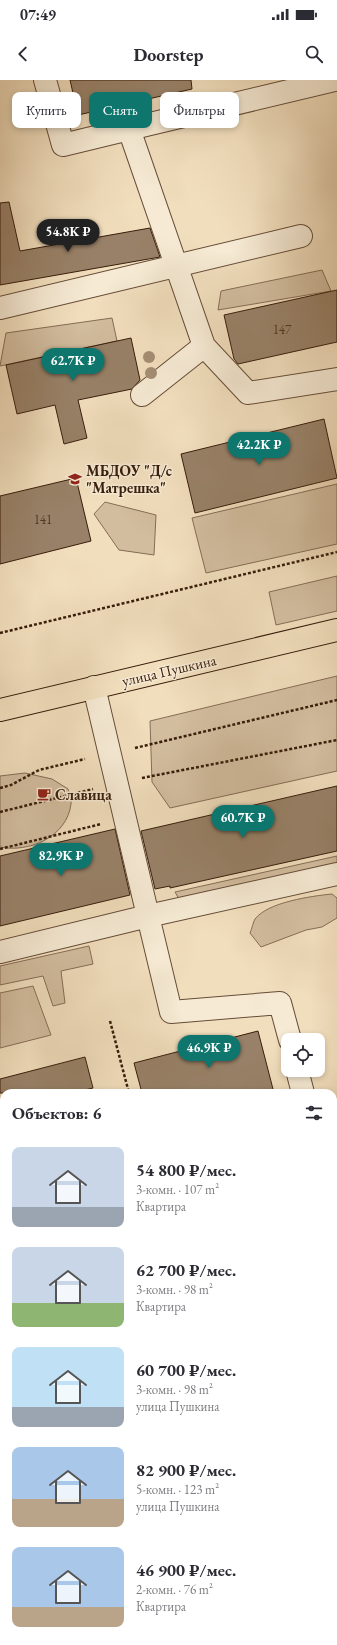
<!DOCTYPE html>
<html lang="ru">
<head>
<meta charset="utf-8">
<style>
  body { margin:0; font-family:"EB Garamond",serif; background:#f7f7f7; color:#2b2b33; height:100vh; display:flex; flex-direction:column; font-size:15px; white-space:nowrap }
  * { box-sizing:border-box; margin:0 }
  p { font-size:13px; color:#7c7c81 }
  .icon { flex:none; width:22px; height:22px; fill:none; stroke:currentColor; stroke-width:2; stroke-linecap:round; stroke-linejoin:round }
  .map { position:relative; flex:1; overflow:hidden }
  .side { position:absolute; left:0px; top:1009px; width:337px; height:556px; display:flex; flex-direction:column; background:#fff; border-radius:12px 12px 0 0; box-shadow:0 2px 6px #0003 }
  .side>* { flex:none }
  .banner { position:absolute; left:12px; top:12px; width:313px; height:36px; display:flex; gap:8px }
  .buttons { position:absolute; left:281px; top:953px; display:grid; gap:8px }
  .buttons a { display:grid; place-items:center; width:44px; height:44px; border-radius:8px; background:#fff; box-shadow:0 2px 6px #0003; font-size:20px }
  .price { position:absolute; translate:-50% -34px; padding:0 9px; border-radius:14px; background:#0f766e; color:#fff; font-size:13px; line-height:26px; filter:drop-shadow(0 1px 2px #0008) }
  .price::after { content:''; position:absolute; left:50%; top:24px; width:12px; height:9px; margin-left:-6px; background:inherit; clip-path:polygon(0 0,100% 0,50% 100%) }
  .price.active { background:#222; color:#fff }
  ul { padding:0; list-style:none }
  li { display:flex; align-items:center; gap:12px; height:100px; padding:0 12px }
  li span { display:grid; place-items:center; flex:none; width:112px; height:80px; border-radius:8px; color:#555 }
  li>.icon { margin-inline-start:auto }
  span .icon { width:48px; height:48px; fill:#fffc; stroke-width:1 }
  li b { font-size:17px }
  h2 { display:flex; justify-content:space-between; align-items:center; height:48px; padding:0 12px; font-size:17px }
  .pill { padding:0 14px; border-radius:8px; background:#fff; box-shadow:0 2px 6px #0003; font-size:14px; line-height:36px }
  .pill.active { background:#0f766e; color:#fff }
  .status { display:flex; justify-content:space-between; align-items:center; height:28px; padding:0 20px; background:#fff; direction:ltr }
  .status svg { height:11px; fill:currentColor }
  header { display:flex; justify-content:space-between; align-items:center; height:52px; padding:0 12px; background:#fff; font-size:18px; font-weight:700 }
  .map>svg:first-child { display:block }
  .green { fill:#d2bd9f; stroke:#856d56 }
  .building { fill:#988168; stroke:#381d0c }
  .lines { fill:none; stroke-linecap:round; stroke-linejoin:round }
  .minor-casing { stroke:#664d38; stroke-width:24 }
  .major-casing { stroke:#381d0c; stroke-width:24 }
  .path { stroke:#381d0c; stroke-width:2.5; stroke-dasharray:3 2; stroke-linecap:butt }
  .minor { stroke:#f6ead4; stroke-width:22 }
  .major { stroke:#f1debd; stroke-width:22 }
  .tree { fill:#a58e74 }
  .labels { text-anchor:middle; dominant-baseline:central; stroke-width:3; stroke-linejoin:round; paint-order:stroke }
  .number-label { font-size:13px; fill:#503623 }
  .poi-label { font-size:15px; font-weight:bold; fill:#381d0c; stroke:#f6ead4; text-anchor:start }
  .street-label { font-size:15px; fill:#381d0c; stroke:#f6ead4 }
</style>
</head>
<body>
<div class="status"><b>07:49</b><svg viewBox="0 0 49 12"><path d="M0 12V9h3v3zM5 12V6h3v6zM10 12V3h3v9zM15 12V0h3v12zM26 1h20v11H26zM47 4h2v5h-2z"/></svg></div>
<header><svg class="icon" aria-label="back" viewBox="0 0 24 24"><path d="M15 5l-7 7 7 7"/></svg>Doorstep<svg class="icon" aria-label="search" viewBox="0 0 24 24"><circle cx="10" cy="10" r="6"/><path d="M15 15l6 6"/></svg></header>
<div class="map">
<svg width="337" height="1565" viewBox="0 0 337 1565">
  <rect width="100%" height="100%" fill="#f1debd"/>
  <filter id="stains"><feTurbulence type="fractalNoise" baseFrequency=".005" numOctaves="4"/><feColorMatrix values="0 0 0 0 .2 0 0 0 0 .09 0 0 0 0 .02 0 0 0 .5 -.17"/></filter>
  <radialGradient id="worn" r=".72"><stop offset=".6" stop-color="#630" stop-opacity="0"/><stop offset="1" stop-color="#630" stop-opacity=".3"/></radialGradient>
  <path class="green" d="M322 190 331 211 218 230 221 211Z
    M112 238 117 261 0 286 6 253Z
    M337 404V464L206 493 192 438Z
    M105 422 156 435 154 475 119 470 94 434Z
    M337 496V531L276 545 269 512Z
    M337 596V691L170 728 152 702 150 641Z
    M25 693 52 699 68 709C69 713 72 719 71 724 67 757 29 773 0 767V696Z
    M337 776V784L179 819 175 812Z
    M332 814 337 818V838L322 847 306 850 261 867 250 853C252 849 253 842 255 839 268 822 312 816 332 814Z
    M89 866 93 884 61 891 65 923 53 926 43 896 0 905V886Z
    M33 906 51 955 0 968V913Z
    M260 1561H312L313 1565H261Z"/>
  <path class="building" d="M70 0H191L192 9 78 35Z
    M9 122 20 171 150 148 160 177 0 205V123Z
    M337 210V262L238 284 234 279 224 235Z
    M131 258 140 300 132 309 78 320 87 358 64 364 55 325 17 334 6 285Z
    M324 339 337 398 195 433 181 374Z
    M76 398 91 461 0 484V416Z
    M337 706V771L170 808V806L155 809 141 751Z
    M115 749 130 815 0 846V776Z
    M258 951 274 1013H142L134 983Z
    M85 977 93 1008 72 1013H0V999Z"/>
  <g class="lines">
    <g class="minor-casing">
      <path id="minor" d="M45 0 63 65 129 49 204 266 248 313 337 299
        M129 49 335 0
        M0 228 301 156
        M142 315 204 266
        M94 607 148 836 337 794
        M0 872 148 836 171 932 280 923 290 960
        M297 990 303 1013
        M333 1127 337 1142
        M0 1260 4 1259
        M333 1425 337 1424
        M317 1561 318 1565"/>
    </g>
    <g class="major-casing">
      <path id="major" d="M0 630 337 550"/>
    </g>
    <path class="path" d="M0 553 337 472
      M135 668 337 620
      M142 698 337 660
      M0 708 11 705 39 690 85 679
      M0 732 93 709
      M0 769 101 744
      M110 941 129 1013
      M333 1535H337
      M232 1561 233 1565"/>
    <use href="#minor" class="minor"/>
    <use href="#major" class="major"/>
  </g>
  <g class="tree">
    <circle cx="149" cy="277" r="6"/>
    <circle cx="151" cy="293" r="6"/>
  </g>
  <defs>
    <g id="school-bare" transform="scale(1.08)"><path d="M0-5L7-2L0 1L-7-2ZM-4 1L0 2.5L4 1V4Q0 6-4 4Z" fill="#8f2418" stroke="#f6ead4" stroke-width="2.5" paint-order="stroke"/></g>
    <g id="cafe-bare" transform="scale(1.08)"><path d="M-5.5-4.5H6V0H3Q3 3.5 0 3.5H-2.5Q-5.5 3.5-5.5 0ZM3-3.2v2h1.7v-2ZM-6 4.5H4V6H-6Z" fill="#8f2418" stroke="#f6ead4" stroke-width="2.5" paint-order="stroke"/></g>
  </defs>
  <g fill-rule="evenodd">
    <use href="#school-bare" x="75" y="399"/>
    <use href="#cafe-bare" x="44" y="714"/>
  </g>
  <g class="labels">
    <g class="number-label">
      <text x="282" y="249">147</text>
      <text x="43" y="439">141</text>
    </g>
    <g class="poi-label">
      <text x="86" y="390">МБДОУ "Д/с<tspan x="86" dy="17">"Матрешка"</tspan></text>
      <text x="55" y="714">Славица</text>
    </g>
    <g class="street-label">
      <text transform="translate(169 590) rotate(-13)">улица Пушкина</text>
    </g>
  </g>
  <rect width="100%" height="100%" filter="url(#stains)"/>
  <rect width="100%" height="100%" fill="url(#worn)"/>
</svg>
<div class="buttons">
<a><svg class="icon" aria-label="locate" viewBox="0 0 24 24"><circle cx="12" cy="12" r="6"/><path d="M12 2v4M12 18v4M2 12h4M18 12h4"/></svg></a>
</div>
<b class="price active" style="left:68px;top:173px">54.8K ₽</b>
<b class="price" style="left:73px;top:302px">62.7K ₽</b>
<b class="price" style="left:259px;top:386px">42.2K ₽</b>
<b class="price" style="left:243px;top:759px">60.7K ₽</b>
<b class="price" style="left:61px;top:797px">82.9K ₽</b>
<b class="price" style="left:209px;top:989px">46.9K ₽</b>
<div class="banner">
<a class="pill">Купить</a>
<a class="pill active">Снять</a>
<a class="pill">Фильтры</a>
</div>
<section class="side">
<h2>Объектов: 6<svg class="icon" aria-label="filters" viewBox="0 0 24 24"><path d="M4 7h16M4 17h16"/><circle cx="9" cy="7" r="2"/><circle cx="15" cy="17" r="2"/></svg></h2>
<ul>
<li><span style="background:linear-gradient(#c9d6e8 75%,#9aa5b1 0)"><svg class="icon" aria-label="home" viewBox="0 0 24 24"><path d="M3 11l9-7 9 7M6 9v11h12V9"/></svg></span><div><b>54 800 ₽/мес.</b><p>3-комн. · 107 m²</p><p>Квартира</p></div></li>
<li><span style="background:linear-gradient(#c9d6e8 70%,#8fb573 0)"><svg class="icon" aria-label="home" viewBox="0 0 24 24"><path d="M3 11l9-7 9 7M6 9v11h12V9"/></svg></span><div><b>62 700 ₽/мес.</b><p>3-комн. · 98 m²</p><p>Квартира</p></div></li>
<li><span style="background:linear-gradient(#bfe0f5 75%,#9aa5b1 0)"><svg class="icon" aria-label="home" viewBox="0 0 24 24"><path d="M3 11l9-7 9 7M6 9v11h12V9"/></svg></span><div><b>60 700 ₽/мес.</b><p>3-комн. · 98 m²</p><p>улица Пушкина</p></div></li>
<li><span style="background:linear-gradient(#a9c7e8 65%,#b9a48a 0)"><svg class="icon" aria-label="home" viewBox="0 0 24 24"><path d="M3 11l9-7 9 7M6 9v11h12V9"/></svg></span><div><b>82 900 ₽/мес.</b><p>5-комн. · 123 m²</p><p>улица Пушкина</p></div></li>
<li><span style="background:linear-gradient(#a9c7e8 75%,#b9a48a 0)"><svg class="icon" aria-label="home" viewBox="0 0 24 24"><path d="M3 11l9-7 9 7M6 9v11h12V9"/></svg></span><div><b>46 900 ₽/мес.</b><p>2-комн. · 76 m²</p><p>Квартира</p></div></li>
</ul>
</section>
</div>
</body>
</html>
